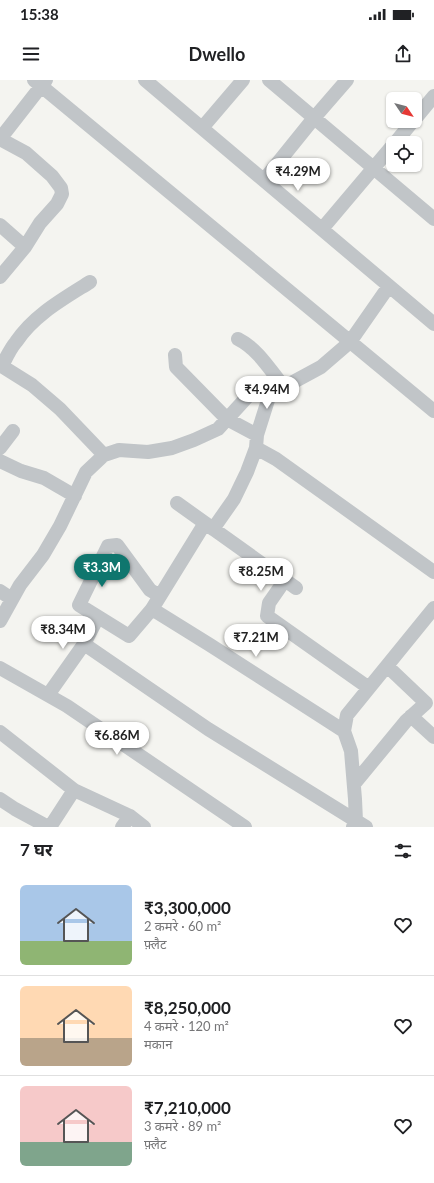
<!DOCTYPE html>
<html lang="hi">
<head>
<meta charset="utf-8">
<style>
  body { margin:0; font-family:Lato,"Noto Sans Devanagari",sans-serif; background:#f2f2f2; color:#202124; height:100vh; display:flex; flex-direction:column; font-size:15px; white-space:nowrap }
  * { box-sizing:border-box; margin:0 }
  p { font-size:13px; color:#757577 }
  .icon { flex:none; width:22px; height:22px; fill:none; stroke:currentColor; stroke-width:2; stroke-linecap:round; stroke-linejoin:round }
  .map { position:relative; height:747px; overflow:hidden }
  .side { display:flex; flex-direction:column; background:#fff; flex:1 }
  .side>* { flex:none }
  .needle { width:26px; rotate:125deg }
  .buttons { position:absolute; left:386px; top:12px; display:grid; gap:8px }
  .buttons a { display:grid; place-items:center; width:36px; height:36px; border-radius:6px; background:#fff; box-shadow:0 1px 3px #0004; font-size:20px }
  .price { position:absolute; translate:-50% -34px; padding:0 9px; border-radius:14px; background:#fff; color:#222; font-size:13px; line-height:26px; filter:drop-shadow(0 1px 2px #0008) }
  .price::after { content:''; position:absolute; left:50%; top:24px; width:12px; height:9px; margin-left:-6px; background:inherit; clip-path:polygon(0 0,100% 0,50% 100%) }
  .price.current { background:#0f766e; color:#fff }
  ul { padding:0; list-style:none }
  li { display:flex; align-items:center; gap:12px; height:100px; padding:0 20px }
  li+li { border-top:1px solid #e0e0e0 }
  li span { display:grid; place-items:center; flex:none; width:112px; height:80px; border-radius:6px; color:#555 }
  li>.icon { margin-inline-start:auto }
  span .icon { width:48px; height:48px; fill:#fffc; stroke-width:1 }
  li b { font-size:17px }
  h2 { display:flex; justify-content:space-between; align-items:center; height:48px; padding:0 20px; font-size:17px }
  .status { display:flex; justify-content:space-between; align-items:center; height:28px; padding:0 20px; background:#fff; direction:ltr }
  .status svg { height:11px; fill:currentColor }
  header { display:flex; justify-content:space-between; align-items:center; height:52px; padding:0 20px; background:#fff; font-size:18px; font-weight:700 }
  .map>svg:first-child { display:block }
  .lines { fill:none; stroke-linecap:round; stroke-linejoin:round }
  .minor { stroke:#c1c5c8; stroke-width:14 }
</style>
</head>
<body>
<div class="status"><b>15:38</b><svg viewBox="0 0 49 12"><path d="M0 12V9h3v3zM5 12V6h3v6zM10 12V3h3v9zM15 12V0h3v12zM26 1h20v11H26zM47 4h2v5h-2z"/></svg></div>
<header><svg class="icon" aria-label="menu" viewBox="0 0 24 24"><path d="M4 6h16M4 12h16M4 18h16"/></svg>Dwello<svg class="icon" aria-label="share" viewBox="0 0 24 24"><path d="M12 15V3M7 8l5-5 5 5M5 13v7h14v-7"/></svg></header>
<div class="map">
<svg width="434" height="747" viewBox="0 0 434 747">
  <rect width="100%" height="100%" fill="#f4f4f0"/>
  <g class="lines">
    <path class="minor" d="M34 0 434 331
      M145 0 434 244
      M269 0 434 139
      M415 39 434 16
      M202 48 243 0
      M0 59 26 73 52 96 61 108 62 114 57 124 40 143 25 167 0 197
      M0 59 46 0
      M395 63 413 41
      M264 100 314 38 347 0
      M0 145 25 167
      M322 149 393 65
      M238 259C258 269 270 290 284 307
      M175 275 176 287 227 339 257 355
      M0 285 32 305 60 329 104 375 86 392 60 446 43 475 20 505 0 541
      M2 286C6 278 10 269 16 262 34 235 63 219 90 202
      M0 368 13 351
      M256 368 276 379 434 492
      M104 375 119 370 148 372 172 368 194 360 218 349 248 316 259 313 269 317 284 307 321 287 350 262 389 206
      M0 381 21 391 44 398 75 416
      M177 423 296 508
      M213 449 234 419 247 392 256 368 257 355 269 317
      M285 500 269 523 267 536 369 608
      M0 511 12 519
      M160 516 150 510 117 465 108 466 79 525 129 556 152 529 205 443
      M152 529 210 565 344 651
      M84 564 208 649 366 747
      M0 588 67 626 245 747
      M48 615 84 564 98 537
      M411 636 434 657
      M0 652 74 710 50 747
      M354 704 406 641 426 623 387 586
      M74 710 130 736
      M0 719 15 729 48 747
      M122 747 130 736 144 747
      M353 747 356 741 355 719 351 671 344 651 347 635 434 528"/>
  </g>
</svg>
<div class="buttons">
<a><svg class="needle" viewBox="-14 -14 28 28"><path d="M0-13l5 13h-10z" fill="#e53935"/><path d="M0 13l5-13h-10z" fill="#757577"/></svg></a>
<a><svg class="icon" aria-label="locate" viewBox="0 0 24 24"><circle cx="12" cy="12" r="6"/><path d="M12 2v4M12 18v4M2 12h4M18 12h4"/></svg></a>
</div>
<b class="price" style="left:298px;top:112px">₹4.29M</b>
<b class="price" style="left:267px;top:330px">₹4.94M</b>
<b class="price current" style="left:102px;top:508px">₹3.3M</b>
<b class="price" style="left:261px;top:512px">₹8.25M</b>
<b class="price" style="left:63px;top:570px">₹8.34M</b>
<b class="price" style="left:256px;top:578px">₹7.21M</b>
<b class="price" style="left:117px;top:676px">₹6.86M</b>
</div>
<section class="side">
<h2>7 घर<svg class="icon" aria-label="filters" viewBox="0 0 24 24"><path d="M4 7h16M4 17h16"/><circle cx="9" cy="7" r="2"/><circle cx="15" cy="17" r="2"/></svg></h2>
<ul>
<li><span style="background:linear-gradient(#a9c7e8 70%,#8fb573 0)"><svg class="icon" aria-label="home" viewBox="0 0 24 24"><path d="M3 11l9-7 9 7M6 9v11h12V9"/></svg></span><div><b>₹3,300,000</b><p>2 कमरे · 60 m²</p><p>फ़्लैट</p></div><svg class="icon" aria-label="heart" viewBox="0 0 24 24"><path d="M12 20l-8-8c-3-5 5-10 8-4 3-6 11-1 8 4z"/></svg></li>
<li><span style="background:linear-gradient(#ffd9b3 65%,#b9a48a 0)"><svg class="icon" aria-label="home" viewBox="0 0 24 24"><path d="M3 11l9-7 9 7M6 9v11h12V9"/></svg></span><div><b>₹8,250,000</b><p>4 कमरे · 120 m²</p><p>मकान</p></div><svg class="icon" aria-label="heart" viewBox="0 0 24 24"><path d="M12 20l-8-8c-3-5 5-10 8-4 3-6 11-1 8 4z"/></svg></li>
<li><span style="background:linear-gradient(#f6c9c9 70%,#7fa58c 0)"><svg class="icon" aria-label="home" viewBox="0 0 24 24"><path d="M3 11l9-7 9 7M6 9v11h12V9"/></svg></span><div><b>₹7,210,000</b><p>3 कमरे · 89 m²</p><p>फ़्लैट</p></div><svg class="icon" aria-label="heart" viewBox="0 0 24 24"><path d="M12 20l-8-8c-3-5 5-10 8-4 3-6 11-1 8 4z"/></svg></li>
</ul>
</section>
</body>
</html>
